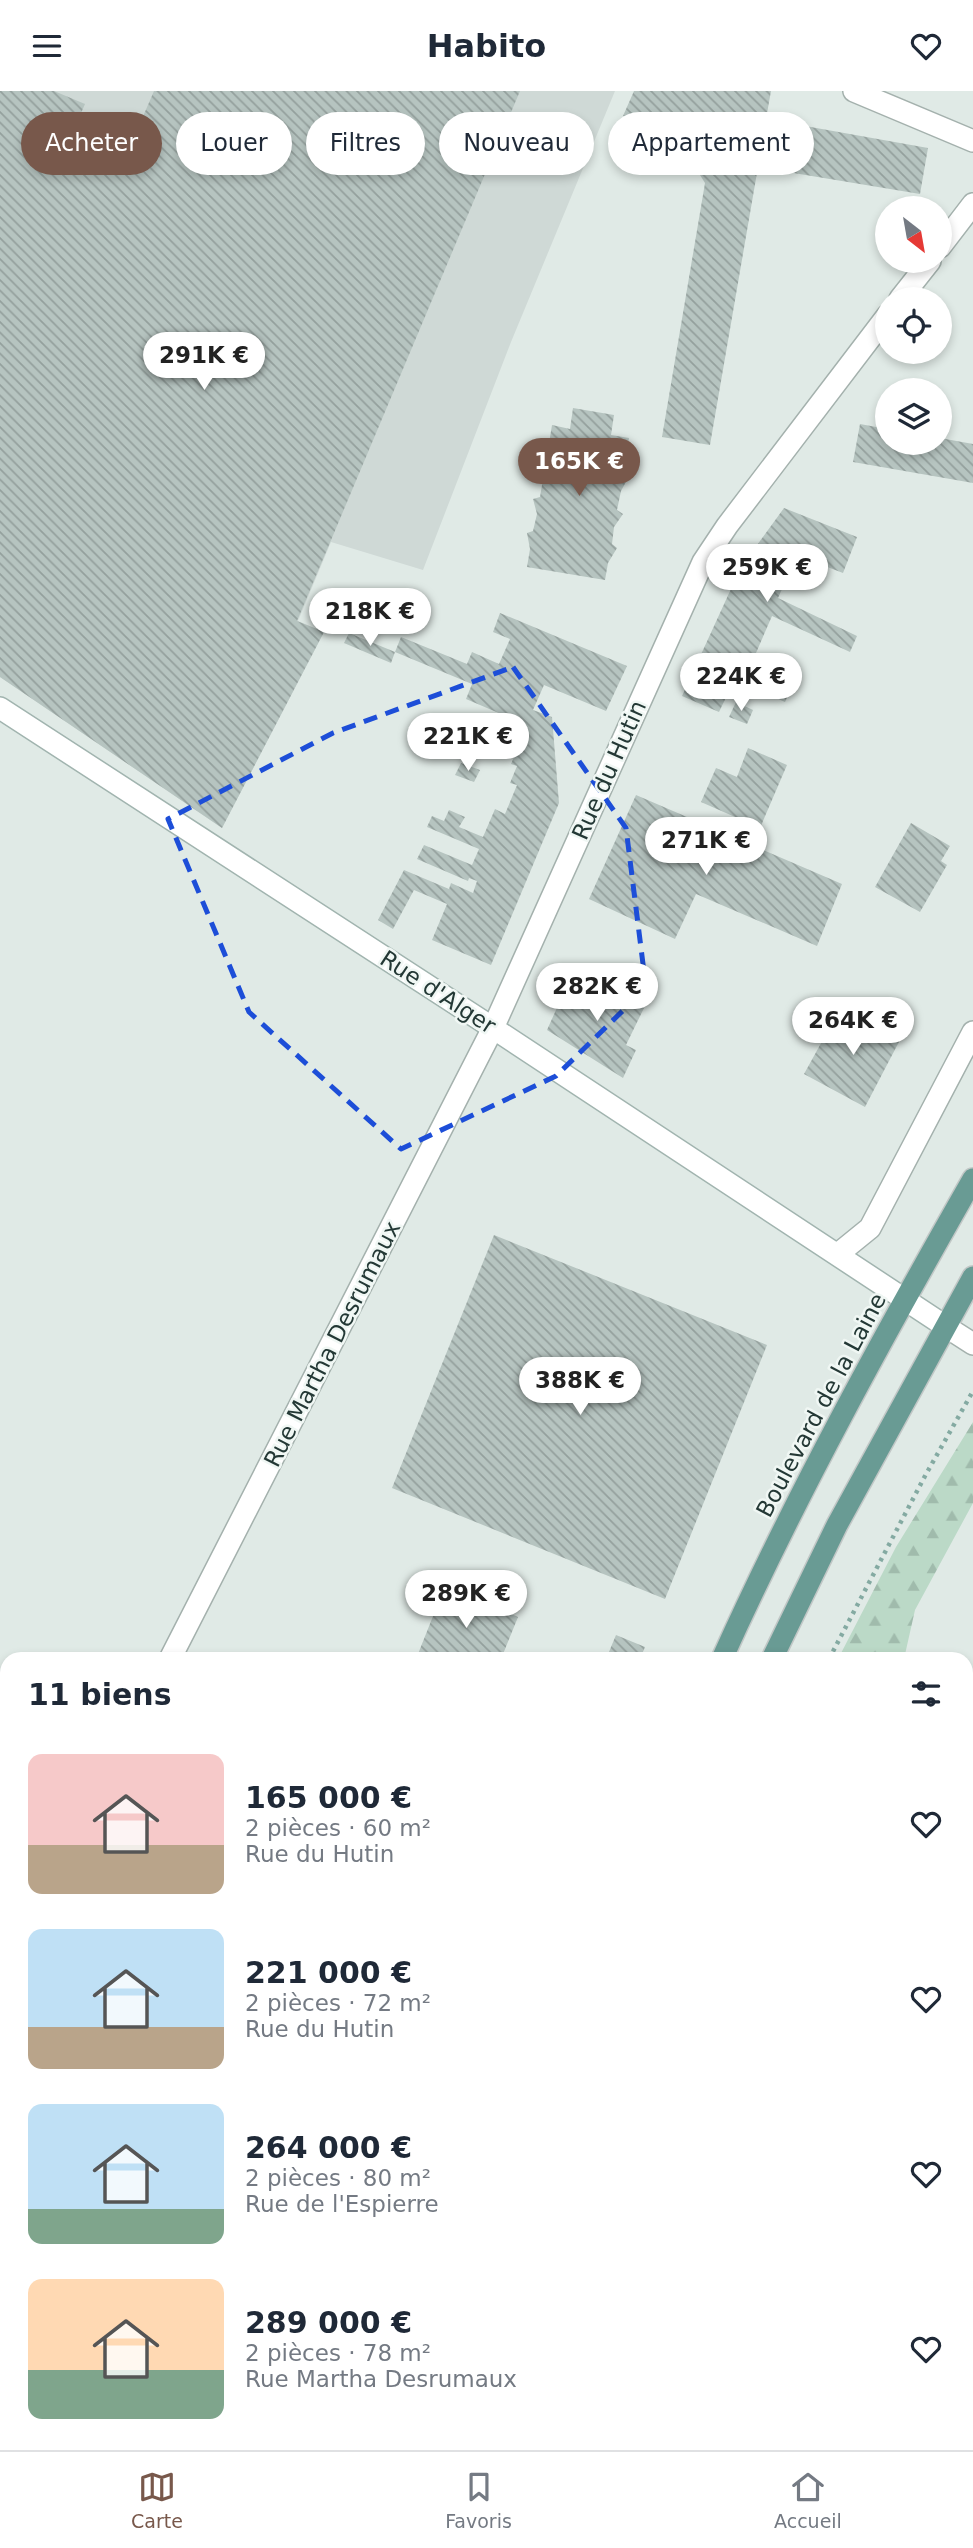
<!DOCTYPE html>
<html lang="fr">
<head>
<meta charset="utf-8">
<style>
  body { margin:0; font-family:"DejaVu Sans",sans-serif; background:#f2f2f3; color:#1f2937; height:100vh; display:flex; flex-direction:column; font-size:26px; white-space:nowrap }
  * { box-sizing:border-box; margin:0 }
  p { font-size:23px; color:#747a83 }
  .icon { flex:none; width:38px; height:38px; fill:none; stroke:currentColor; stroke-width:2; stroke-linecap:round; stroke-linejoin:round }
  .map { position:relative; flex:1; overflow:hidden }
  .sheet { position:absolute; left:0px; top:1561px; width:973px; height:798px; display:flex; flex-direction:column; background:#fff; border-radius:21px 21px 0 0; box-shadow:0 4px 10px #0003 }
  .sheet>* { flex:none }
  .banner { position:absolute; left:21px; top:21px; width:931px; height:63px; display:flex; gap:14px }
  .needle { width:46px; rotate:149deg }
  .tools { position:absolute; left:875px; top:105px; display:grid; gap:14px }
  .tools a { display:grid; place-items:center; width:77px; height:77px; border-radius:50%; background:#fff; box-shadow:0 4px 10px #0003; font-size:35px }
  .price { position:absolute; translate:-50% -60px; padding:0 16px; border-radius:24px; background:#fff; color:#222; font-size:23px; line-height:46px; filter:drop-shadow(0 2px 4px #0008) }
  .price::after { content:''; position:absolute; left:50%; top:42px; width:21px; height:16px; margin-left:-10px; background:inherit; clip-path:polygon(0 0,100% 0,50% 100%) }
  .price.current { background:#78584b; color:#fff }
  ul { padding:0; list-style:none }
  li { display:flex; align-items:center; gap:21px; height:175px; padding:0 28px }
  li span { display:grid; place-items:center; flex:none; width:196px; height:140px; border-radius:14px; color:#555 }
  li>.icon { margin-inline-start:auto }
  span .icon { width:84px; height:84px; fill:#fffc; stroke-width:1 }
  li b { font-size:30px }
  h2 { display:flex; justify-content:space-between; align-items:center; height:84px; padding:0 28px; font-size:30px }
  .tag { padding:0 24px; border-radius:32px; background:#fff; box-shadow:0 4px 10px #0003; font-size:24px; line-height:63px }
  .tag.current { background:#78584b; color:#fff }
  header { display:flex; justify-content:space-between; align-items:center; height:91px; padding:0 28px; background:#fff; font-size:32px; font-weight:600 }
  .tabs { display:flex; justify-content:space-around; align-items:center; height:98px; border-top:2px solid #e0e1e3; background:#fff; font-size:19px; color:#747a83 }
  .tabs a { display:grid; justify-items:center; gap:4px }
  .tabs .current { color:#78584b }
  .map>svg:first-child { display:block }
  .built { fill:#cfd9d6 }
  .forest { fill:url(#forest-firs) }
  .building { fill:url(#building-back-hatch) }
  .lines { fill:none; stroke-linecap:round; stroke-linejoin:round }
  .street-casing { stroke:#a4b1ad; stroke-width:24 }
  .secondary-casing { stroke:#a1b4af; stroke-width:24 }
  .primary-casing { stroke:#c1c7c6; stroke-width:24 }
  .path { stroke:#84aaa2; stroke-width:4.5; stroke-dasharray:3.5 5; stroke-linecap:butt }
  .street { stroke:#fff; stroke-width:21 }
  .secondary { stroke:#fff; stroke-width:21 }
  .primary { stroke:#699b94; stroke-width:21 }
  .marked { fill:none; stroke:#1d4ed8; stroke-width:5; stroke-dasharray:14 9; stroke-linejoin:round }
  .labels { text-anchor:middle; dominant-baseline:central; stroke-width:5; stroke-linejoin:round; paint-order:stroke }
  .street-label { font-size:23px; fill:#233835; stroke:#f0f7f4 }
</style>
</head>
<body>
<header><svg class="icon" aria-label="menu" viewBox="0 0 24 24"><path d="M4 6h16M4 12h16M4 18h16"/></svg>Habito<svg class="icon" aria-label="heart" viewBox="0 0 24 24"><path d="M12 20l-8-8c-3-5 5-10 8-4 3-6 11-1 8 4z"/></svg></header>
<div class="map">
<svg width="973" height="2359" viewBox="0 0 973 2359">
  <defs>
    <pattern id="forest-firs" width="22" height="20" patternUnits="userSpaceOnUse" patternTransform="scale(1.75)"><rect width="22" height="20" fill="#bbd9c7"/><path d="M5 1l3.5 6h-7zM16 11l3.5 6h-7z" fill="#a0bbac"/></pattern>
    <pattern id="building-back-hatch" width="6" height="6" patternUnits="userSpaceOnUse" patternTransform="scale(1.75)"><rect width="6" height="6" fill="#b6c4c0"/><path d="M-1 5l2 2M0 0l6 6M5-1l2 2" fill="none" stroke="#94a09d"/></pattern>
  </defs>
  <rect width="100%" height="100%" fill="#e0eae6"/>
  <path class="built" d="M0 0H615L511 251 423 479 331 451 298 530 324 541 222 737 0 586Z"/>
  <path class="forest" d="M973 1331V1412L915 1519 904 1568H838L896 1456Z
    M562 2352H708L703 2359H559Z"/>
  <path class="building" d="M0 0H54L85 13 71 45 125 67 154 0H520L297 530 324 541 222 737 0 586Z
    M634 0H771L766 28 928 57 920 103 758 76 710 354 662 346 705 92 700 84 708 78 715 36 707 35 701 62 660 54 657 56 653 52 657 49 660 31 623 25Z
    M573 317 614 324 611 344 629 347 624 382 628 387 621 400 617 419 623 423 614 436 612 453 617 457 608 472 605 489 527 476 530 458 527 442 533 440 537 423 533 408 540 406 543 388 539 373 546 371 552 334 570 338Z
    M860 333 887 338V352H940V347L973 353V392L853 371Z
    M784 417 857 446 843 482 778 457 789 462 779 485 786 489 778 507 857 545 850 561 772 525 743 592 730 586 727 592 732 594 719 621 682 605 741 476Z
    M500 522 627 575 606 620 544 594 533 619 552 626 559 712 491 874 432 849 447 813 414 799 393 838 378 829 404 779 449 798 451 792 473 802 477 790 469 787 468 790 417 768 424 754 472 774 479 758 427 736 432 725 444 730 449 719 465 726 459 736 483 746 495 718 505 723 517 694 510 692 517 675 511 673 522 647 496 637 501 623 466 608 472 593 395 561 401 546 467 573 472 561 499 573 510 548 493 541Z
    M349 542 395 561 391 572 344 552Z
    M751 583 790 600 785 611 745 593Z
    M736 611 753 619 747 633 729 626Z
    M748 657 787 674 760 737 701 711 716 677 737 686Z
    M461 672 480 679 474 691 455 684Z
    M636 704 842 793 817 855 696 803 675 848 589 808Z
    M911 732 950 755 941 770 947 774 920 821 875 796Z
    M573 881 644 917 626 954 636 959 623 987 547 939Z
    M841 916 901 947 865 1016 804 983Z
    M494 1144 767 1254 665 1508 392 1397Z
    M445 1495 518 1526 501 1568H416Z
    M616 1544 645 1556 640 1568H606Z
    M972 1641H973V1777L966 1776V1674Z
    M966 2273 973 2274V2305L966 2303Z"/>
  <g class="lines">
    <g class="street-casing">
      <path id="street" d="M854 0 973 50
        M940 156 973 113
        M900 208 930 170
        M838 1163 870 1137 973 941
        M945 1235 973 1253
        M170 1568 493 937 703 471 727 435 887 225
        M0 1660 7 1665
        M0 1916 7 1901
        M0 1976 7 1981"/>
    </g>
    <g class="secondary-casing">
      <path id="secondary" d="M0 617 493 937 945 1235"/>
    </g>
    <g class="primary-casing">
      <path id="primary" d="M722 1568C796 1404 884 1244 973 1088
        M772 1568 837 1434 973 1186
        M454 2359 456 2352
        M504 2359 506 2352"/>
    </g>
    <path class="path" d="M829 1568 925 1385 973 1300
      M966 2206 973 2205
      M703 2352 716 2359
      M747 2359 751 2352"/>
    <use href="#street" class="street"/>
    <use href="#secondary" class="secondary"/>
    <use href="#primary" class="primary"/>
  </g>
  <path class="marked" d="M513 576 626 737 646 897 556 985 401 1058 249 921 168 728 333 642Z"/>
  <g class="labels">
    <g class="street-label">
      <text transform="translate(609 679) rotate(-66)">Rue du Hutin</text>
      <text transform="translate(438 901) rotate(33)">Rue d'Alger</text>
      <text transform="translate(332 1253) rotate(-63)">Rue Martha Desrumaux</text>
      <text transform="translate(821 1314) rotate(-62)">Boulevard de la Laine</text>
    </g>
  </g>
</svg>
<div class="tools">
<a><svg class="needle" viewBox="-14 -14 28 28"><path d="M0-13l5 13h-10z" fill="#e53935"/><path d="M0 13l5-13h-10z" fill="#747a83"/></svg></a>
<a><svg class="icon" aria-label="locate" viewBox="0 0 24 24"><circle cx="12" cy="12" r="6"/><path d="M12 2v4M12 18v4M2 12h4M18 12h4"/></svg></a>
<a><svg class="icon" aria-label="layers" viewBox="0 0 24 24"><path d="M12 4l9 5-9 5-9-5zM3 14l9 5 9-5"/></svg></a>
</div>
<b class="price" style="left:204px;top:301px">291K €</b>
<b class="price current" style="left:579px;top:407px">165K €</b>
<b class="price" style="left:767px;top:513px">259K €</b>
<b class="price" style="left:370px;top:557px">218K €</b>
<b class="price" style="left:741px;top:622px">224K €</b>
<b class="price" style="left:468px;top:682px">221K €</b>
<b class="price" style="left:706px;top:786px">271K €</b>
<b class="price" style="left:597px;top:932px">282K €</b>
<b class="price" style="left:853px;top:966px">264K €</b>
<b class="price" style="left:580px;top:1326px">388K €</b>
<b class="price" style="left:466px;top:1539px">289K €</b>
<div class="banner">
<a class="tag current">Acheter</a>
<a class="tag">Louer</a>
<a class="tag">Filtres</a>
<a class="tag">Nouveau</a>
<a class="tag">Appartement</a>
</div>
<section class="sheet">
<h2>11 biens<svg class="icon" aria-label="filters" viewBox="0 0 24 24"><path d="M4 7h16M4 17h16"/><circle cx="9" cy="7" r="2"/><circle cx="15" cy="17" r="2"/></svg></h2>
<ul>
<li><span style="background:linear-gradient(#f6c9c9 65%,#b9a48a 0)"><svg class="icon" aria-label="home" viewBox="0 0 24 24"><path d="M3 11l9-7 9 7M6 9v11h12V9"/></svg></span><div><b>165 000 €</b><p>2 pièces · 60 m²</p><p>Rue du Hutin</p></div><svg class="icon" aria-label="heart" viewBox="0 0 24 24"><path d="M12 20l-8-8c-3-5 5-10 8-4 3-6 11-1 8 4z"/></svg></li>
<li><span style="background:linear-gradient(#bfe0f5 70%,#b9a48a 0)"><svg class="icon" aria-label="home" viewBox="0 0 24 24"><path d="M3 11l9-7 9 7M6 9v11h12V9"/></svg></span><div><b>221 000 €</b><p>2 pièces · 72 m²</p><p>Rue du Hutin</p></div><svg class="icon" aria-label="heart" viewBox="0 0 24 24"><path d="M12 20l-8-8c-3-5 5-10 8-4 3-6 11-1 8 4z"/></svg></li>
<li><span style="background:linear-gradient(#bfe0f5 75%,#7fa58c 0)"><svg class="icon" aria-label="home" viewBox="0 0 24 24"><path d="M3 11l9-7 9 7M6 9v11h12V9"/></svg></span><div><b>264 000 €</b><p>2 pièces · 80 m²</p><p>Rue de l'Espierre</p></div><svg class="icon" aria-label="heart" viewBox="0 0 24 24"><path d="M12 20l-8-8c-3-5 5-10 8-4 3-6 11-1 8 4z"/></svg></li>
<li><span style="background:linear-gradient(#ffd9b3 65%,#7fa58c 0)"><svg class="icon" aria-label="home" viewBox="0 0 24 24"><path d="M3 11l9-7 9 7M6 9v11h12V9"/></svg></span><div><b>289 000 €</b><p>2 pièces · 78 m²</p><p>Rue Martha Desrumaux</p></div><svg class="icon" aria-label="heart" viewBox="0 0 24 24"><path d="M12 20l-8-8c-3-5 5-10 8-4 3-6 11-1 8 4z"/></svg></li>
</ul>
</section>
</div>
<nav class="tabs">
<a class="current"><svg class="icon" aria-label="map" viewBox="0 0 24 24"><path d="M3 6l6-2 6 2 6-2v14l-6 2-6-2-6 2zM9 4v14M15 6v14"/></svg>Carte</a>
<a><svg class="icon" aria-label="saved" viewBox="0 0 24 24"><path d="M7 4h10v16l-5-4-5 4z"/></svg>Favoris</a>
<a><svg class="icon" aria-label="home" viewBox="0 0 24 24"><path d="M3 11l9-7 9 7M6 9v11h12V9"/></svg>Accueil</a>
</nav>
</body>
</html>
